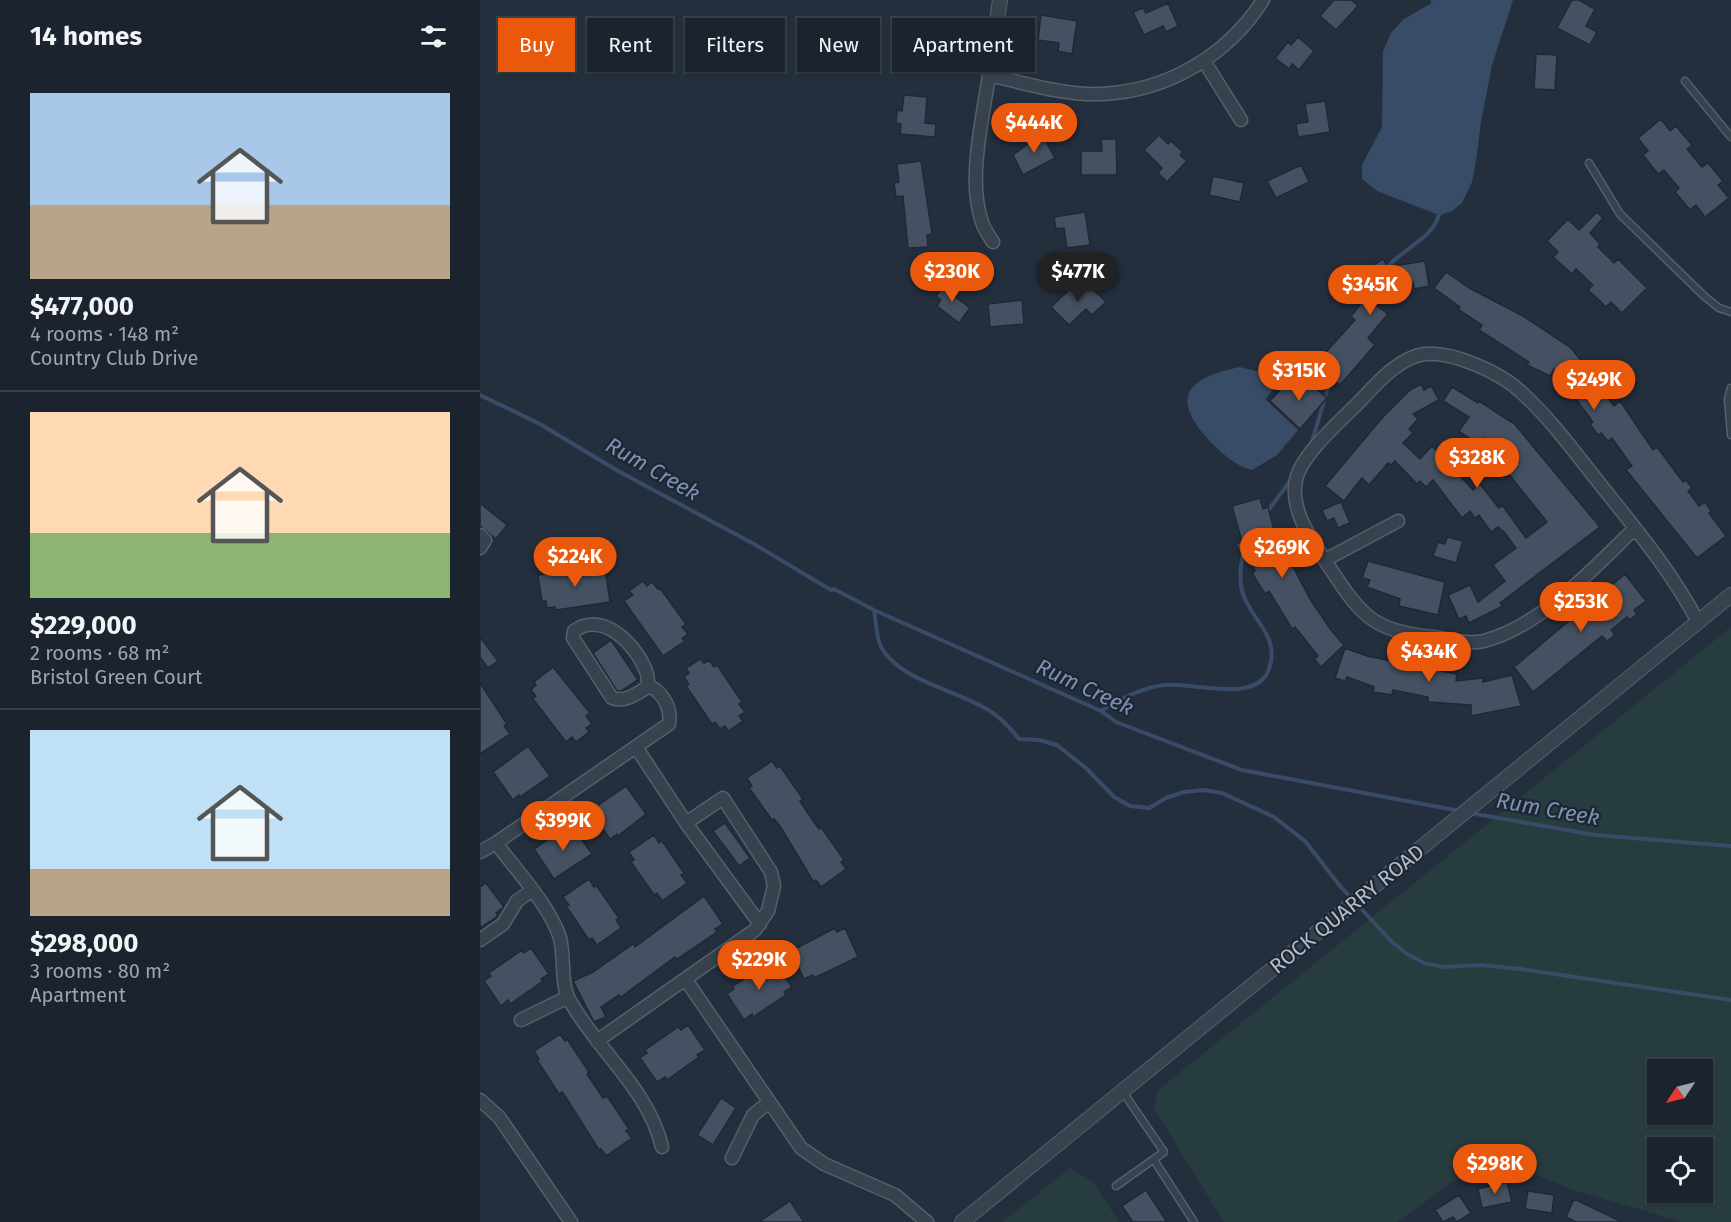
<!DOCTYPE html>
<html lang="en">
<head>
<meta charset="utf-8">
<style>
  body { margin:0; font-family:"Fira Sans",sans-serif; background:#242b36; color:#f1f3f6; height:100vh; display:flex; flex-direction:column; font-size:22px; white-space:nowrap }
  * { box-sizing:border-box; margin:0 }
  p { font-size:20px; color:#a0a4aa }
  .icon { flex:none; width:33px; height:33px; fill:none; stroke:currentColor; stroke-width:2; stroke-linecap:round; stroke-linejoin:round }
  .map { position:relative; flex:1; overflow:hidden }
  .details { display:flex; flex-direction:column; background:#1b232e; width:480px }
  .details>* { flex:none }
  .hud { position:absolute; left:18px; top:18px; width:570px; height:54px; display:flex; gap:12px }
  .needle { width:39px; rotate:235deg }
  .controls { position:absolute; left:1167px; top:1059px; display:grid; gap:12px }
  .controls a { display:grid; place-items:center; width:66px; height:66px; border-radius:0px; background:#1b232e; box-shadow:0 2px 4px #0004,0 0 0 2px #39404a; font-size:30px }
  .price { position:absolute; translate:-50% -51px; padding:0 14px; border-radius:21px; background:#ea580c; color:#fff; font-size:20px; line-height:39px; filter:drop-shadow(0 2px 3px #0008) }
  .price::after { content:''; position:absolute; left:50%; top:36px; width:18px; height:14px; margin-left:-9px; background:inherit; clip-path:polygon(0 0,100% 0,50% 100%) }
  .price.current { background:#222; color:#fff }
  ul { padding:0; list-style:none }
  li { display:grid; align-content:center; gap:12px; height:318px; padding:0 30px }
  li+li { border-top:2px solid #39404a }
  li span { display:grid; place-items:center; height:186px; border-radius:0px; color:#555 }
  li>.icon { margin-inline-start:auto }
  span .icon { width:108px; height:108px; fill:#fffc; stroke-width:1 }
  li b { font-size:26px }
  h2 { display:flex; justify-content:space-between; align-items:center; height:72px; padding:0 30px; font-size:26px }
  .tag { padding:0 21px; border-radius:0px; background:#1b232e; box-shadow:0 2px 4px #0004,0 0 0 2px #39404a; font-size:21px; line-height:54px }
  .tag.current { background:#ea580c; color:#fff }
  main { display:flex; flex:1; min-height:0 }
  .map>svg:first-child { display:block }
  .green { fill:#263c3f; fill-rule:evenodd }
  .water { fill:#394c67 }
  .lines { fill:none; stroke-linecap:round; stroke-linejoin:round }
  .stream { stroke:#394c67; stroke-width:4 }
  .building { fill:#455162; stroke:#1f2835; stroke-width:1.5 }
  .service-casing { stroke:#565f6c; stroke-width:9 }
  .minor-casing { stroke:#565f6c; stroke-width:15 }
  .tertiary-casing { stroke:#565f6c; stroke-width:16 }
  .service { stroke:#38414e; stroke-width:6 }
  .minor { stroke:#38414e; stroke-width:12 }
  .tertiary { stroke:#38414e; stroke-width:14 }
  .labels { text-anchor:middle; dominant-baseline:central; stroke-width:4.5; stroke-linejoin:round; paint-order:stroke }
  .street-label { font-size:21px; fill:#b4bcc9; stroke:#1d2633 }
  .water-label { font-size:22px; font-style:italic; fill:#7c92b1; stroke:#1d2633 }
</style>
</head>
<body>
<main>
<section class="details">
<h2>14 homes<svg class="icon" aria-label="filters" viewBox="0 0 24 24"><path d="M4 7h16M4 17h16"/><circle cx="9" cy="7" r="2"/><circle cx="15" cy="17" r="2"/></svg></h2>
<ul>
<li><span style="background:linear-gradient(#a9c7e8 60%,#b9a48a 0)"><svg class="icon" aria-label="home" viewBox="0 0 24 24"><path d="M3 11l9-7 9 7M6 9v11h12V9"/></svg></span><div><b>$477,000</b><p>4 rooms · 148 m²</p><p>Country Club Drive</p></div></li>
<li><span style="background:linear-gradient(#ffd9b3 65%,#8fb573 0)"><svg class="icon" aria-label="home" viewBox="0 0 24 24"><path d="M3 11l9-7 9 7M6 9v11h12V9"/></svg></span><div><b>$229,000</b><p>2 rooms · 68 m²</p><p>Bristol Green Court</p></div></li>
<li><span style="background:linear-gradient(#bfe0f5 75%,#b9a48a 0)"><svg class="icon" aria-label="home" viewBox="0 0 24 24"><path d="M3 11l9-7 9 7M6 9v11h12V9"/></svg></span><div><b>$298,000</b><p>3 rooms · 80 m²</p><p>Apartment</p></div></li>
</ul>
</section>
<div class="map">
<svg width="1251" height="1222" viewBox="0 0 1251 1222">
  <rect width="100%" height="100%" fill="#242f3e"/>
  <path class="green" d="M1251 627V1222H1202L1093 1190 1034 1166 975 1180 917 1222H744L674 1109 677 1091ZM1178 1070H1222V1114H1178ZM1178 1148H1222V1192H1178Z
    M590 1168 613 1182 639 1222H522Z"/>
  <path class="water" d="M957 0H1033L1012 65 1001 122 996 161 992 182 982 203 971 212 959 215 897 191 882 179V165L902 127 903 51 911 33 924 19Z
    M760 367 803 378 785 399 818 430 797 455 772 470C755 466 739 451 727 438 688 394 712 377 760 367Z"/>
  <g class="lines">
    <path class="stream" d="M953 3V0
      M906 269C923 247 951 241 959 215
      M0 395 60 424 138 471 274 544 351 590 354 589 394 610 621 711 636 722 762 770 980 811
      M831 445 852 374
      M787 512 813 477
      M394 610C396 621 396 637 401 647 420 682 480 690 513 713 523 720 531 729 539 739L559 740 577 745 607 769 634 797 650 806 669 808 686 798 704 792 723 790 742 793 794 817 825 841 860 886 912 942 927 954 944 963 963 967 1001 965 1040 969 1251 1000
      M621 711C641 699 660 688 684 685 711 681 777 705 789 669 801 636 771 620 763 594 758 579 761 564 764 550
      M990 813 1115 835 1251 846"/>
  </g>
  <path class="building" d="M854 0H871L878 6 856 30 840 16Z
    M1092 0H1099L1115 9 1106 26 1117 32 1110 45 1077 28Z
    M688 3 698 26 686 32 683 26 664 35 653 12 663 8 666 13Z
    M561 15 597 21 592 54 578 51 579 43 558 40Z
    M439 31 460 33 458 54 466 55 465 70 430 66 432 49H438Z
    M818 37 834 51 819 70 812 64 809 69 795 58 808 42 811 45Z
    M1056 54 1077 55 1075 90 1054 89Z
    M424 95 447 97 445 123 456 124 455 137 420 134 421 124 416 123 417 110 422 111Z
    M845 101 850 132 818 137 816 124 828 122 825 104Z
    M1181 119 1190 131 1196 126 1212 145 1207 149 1222 167 1228 163 1243 181 1238 185 1249 198 1225 217 1216 205 1210 210 1195 192 1199 188 1184 170 1178 174 1163 155 1168 151 1158 138Z
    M560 131 575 158 543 175 533 155 550 142 548 137Z
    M679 135 688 144 691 141 703 152 700 155 707 161 687 182 678 173 682 168 664 150Z
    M621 139H636L637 175H601V151H622Z
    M441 161 452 234 447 235 448 247 428 248 423 196 416 197 414 183 419 182 417 164Z
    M821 165 829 182 796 198 787 181Z
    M733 176 764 183 760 202 729 195Z
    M605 212 610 245 587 248 584 228 576 229 574 217Z
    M1117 212 1123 218 1110 233 1120 244 1118 247 1134 263 1138 259 1167 288 1142 313 1131 302 1126 307 1118 299 1108 290 1113 285 1096 269 1092 274 1082 265 1073 257 1078 252 1067 241 1088 219 1099 230Z
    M903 259 908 267 945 261 949 286 934 289 933 283 897 306 908 314 888 338 895 345 860 385 836 363 875 320 871 316 880 305 876 302 892 281 885 270Z
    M966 272 991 289 1043 316 1091 348 1108 369 1113 366 1126 387 1122 390 1134 406 1140 401 1173 450 1177 447 1203 482 1206 480 1212 488 1208 491 1219 506 1225 502 1231 511 1229 513 1246 536 1217 558 1146 470 1152 466 1132 438 1128 441 1121 433 1118 435 1110 424 1113 422 1074 369 1070 376 1047 365 1049 362 999 330 1002 325 978 309 980 307 954 288Z
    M467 281 478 290 474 296 490 308 479 323 457 306 461 300 456 296Z
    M605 281 626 302 612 315 606 309 589 325 571 307 590 289 593 292Z
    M542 300 544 324 510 327 508 304Z
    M823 377 847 398 820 429 790 401 806 383 812 389Z
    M941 384 944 390 951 386 959 400 933 414 938 419 929 429 933 433 923 443 940 459 952 446 993 490 1000 484 1019 508 1022 505 1046 538 1067 522 1020 463 1022 461 1004 438 999 445 979 431 989 417 963 401 972 387 998 403 999 401 1031 422 1032 421 1120 527 1020 603 1023 606 989 623 986 616 979 619 968 595 990 585 998 602 1025 581 1013 565 1036 548 1024 532 1018 527 1011 532 999 515 995 518 990 511 982 518 953 480 946 487 940 481 937 484 915 461 911 465 908 463 889 485 882 478 864 501 845 486 902 418 930 390Z
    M780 498 783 509 788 507 794 530 830 599 851 630 864 645 841 667 834 659 838 656 815 627 812 629 789 591 785 594 772 573 775 571 766 551 760 553 756 544 762 541 752 506Z
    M861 502 870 523 858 528 854 518 847 521 842 510Z
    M0 503 27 525 16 539 0 526Z
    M967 537 983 541 976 563 953 556 958 542 965 544Z
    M888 561 965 582 958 615 919 606 920 599 887 587 890 580 882 578Z
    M115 567V569L125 568 130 602 76 610 75 607 67 608 66 601H62L58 575Z
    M1145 574 1166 601 1154 610 1157 614 1150 620 1147 617 1131 630 1135 635 1127 641 1122 636 1053 692 1034 667Z
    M163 581 167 586 172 582 178 589 180 588 206 624 202 627 208 634 202 638 205 641 183 656 144 601 153 595 149 591Z
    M0 637 18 661 8 668 0 657Z
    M131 640 158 680 141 691H137L113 653Z
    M865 648 887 656 977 674 976 681 1003 678V682L1032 675 1041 706 991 716V705L948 702V697L913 690 912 695 893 692 894 687 889 685 867 677 865 681 855 678Z
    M220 659 224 663 229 660 234 667 237 665 262 702 259 704 265 712 259 716 263 721 248 731 245 726 240 729 235 722 232 724 206 686 209 684 204 677 209 673 206 668Z
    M73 667 110 713 106 716 112 724 106 728 109 732 96 742 92 737 86 742 53 699 56 696 51 690 56 685 54 682Z
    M0 683 27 724 24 726 30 734 0 754Z
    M48 746 70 776 40 797 39 795 33 800 13 772Z
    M292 761 297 768 300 766 323 799 320 801 325 809 339 829 341 827 364 860 361 862 366 869 341 887 336 880 333 881 300 826 294 819 292 820 269 788 272 786 267 778Z
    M146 786 166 814 138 836 137 834 130 839 110 811Z
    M245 823 270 858 259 866 233 831Z
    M91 824 112 854 74 879 54 849Z
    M174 835 179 843 182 841 204 873 201 875 207 883 182 901 177 893 174 895 151 862 154 860 149 852Z
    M109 879 114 887 116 885 139 918 136 920 141 928 117 945 112 938 109 940 86 906 89 905 83 897Z
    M6 883 24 907 16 913 18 916 0 928V887Z
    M224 896 243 924 235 929 237 932 197 959 195 957 141 997 139 995 121 1007 126 1017 114 1022 93 981 113 972 153 944 155 947Z
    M355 928 357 932 365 928 378 957 334 978 333 975 324 979 311 951Z
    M51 948 69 974 61 979 63 981 30 1004 28 1000 21 1006 4 981 11 976 9 973 42 950 44 953Z
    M295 962 312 987 304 992 306 995 273 1017 272 1014 264 1020 247 994 254 989 252 987 285 964 287 967Z
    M208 1025 225 1050 217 1055 219 1057 187 1080 185 1077 177 1082 160 1058 167 1053 165 1050 198 1027 201 1030Z
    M80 1034 85 1041 87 1039 109 1072 107 1074 123 1098 127 1096 149 1129 146 1131 152 1138 126 1156 121 1149 119 1150 87 1099 82 1092 79 1094 57 1060 59 1059 54 1051Z
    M241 1098 256 1108 233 1145 217 1135Z
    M1027 1182 1032 1202 1002 1208 998 1189Z
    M666 1190 687 1222H653L642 1206Z
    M1048 1191 1074 1195 1072 1213 1045 1209Z
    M979 1195 991 1213 977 1222 973 1217 963 1222 955 1210Z
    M1094 1199 1142 1222H1096L1086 1217Z
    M310 1201 324 1222H279Z"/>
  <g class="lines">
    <g class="service-casing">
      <path id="service" d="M1205 81 1251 137
        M1109 163 1140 214 1224 296 1239 308 1251 312
        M1251 388 1248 399 1251 435
        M674 1160 714 1222
        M636 1186 684 1152 643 1092"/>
    </g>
    <g class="minor-casing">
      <path id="minor" d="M724 61 761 120
        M513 242C509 236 504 229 502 222 487 180 503 118 509 75 545 83 585 96 622 94 688 91 748 55 783 0
        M1155 528C1115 567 1060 627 1004 641 987 645 969 639 952 637 895 631 882 617 852 571 835 545 809 512 816 480 821 454 863 419 882 399 898 382 920 357 945 354 973 351 1021 373 1041 392 1071 419 1095 453 1120 484 1155 528 1192 572 1218 622
        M0 535 5 540 0 548
        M845 560 918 521
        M156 747 206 823 280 924
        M16 843C36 870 70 906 80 938 85 957 80 984 90 1001 118 1051 169 1090 182 1147
        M0 852 16 843 189 724C191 711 186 699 176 690 174 689 170 687 169 685 167 681 168 675 166 671 156 645 123 610 94 631L93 638 132 698C145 703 158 693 169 686
        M0 940 23 924 37 901 51 891
        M206 980 321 1148 344 1164 415 1195 447 1222
        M41 1020 88 997
        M117 1041 275 930 288 911 294 886 291 872 243 798 206 823
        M0 1100 19 1117 91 1222
        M252 1158 273 1115 289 1102"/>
    </g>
    <g class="tertiary-casing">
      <path id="tertiary" d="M509 75 520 0
        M482 1222 1251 595"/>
    </g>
    <use href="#service" class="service"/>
    <use href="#minor" class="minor"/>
    <use href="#tertiary" class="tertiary"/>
  </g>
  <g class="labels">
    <g class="street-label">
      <text transform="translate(867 909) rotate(-39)">ROCK QUARRY ROAD</text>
    </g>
    <g class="water-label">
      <text transform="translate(173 469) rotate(30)">Rum Creek</text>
      <text transform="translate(605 687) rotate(25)">Rum Creek</text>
      <text transform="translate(1068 809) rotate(10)">Rum Creek</text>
    </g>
  </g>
</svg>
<div class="controls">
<a><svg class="needle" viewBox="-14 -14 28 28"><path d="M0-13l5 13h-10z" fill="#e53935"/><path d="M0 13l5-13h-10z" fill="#a0a4aa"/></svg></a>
<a><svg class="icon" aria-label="locate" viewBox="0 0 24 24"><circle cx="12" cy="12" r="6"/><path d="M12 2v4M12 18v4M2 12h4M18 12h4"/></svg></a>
</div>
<b class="price" style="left:554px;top:154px">$444K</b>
<b class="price" style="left:472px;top:303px">$230K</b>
<b class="price current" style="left:598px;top:303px">$477K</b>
<b class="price" style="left:890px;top:316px">$345K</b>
<b class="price" style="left:819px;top:402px">$315K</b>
<b class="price" style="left:1114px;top:411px">$249K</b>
<b class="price" style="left:997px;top:489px">$328K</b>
<b class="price" style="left:802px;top:579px">$269K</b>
<b class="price" style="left:95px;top:588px">$224K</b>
<b class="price" style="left:1101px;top:633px">$253K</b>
<b class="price" style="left:949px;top:683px">$434K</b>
<b class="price" style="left:83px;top:852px">$399K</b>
<b class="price" style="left:279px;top:991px">$229K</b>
<b class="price" style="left:1015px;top:1195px">$298K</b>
<div class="hud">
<a class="tag current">Buy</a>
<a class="tag">Rent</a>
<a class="tag">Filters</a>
<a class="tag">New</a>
<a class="tag">Apartment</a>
</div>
</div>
</main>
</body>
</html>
